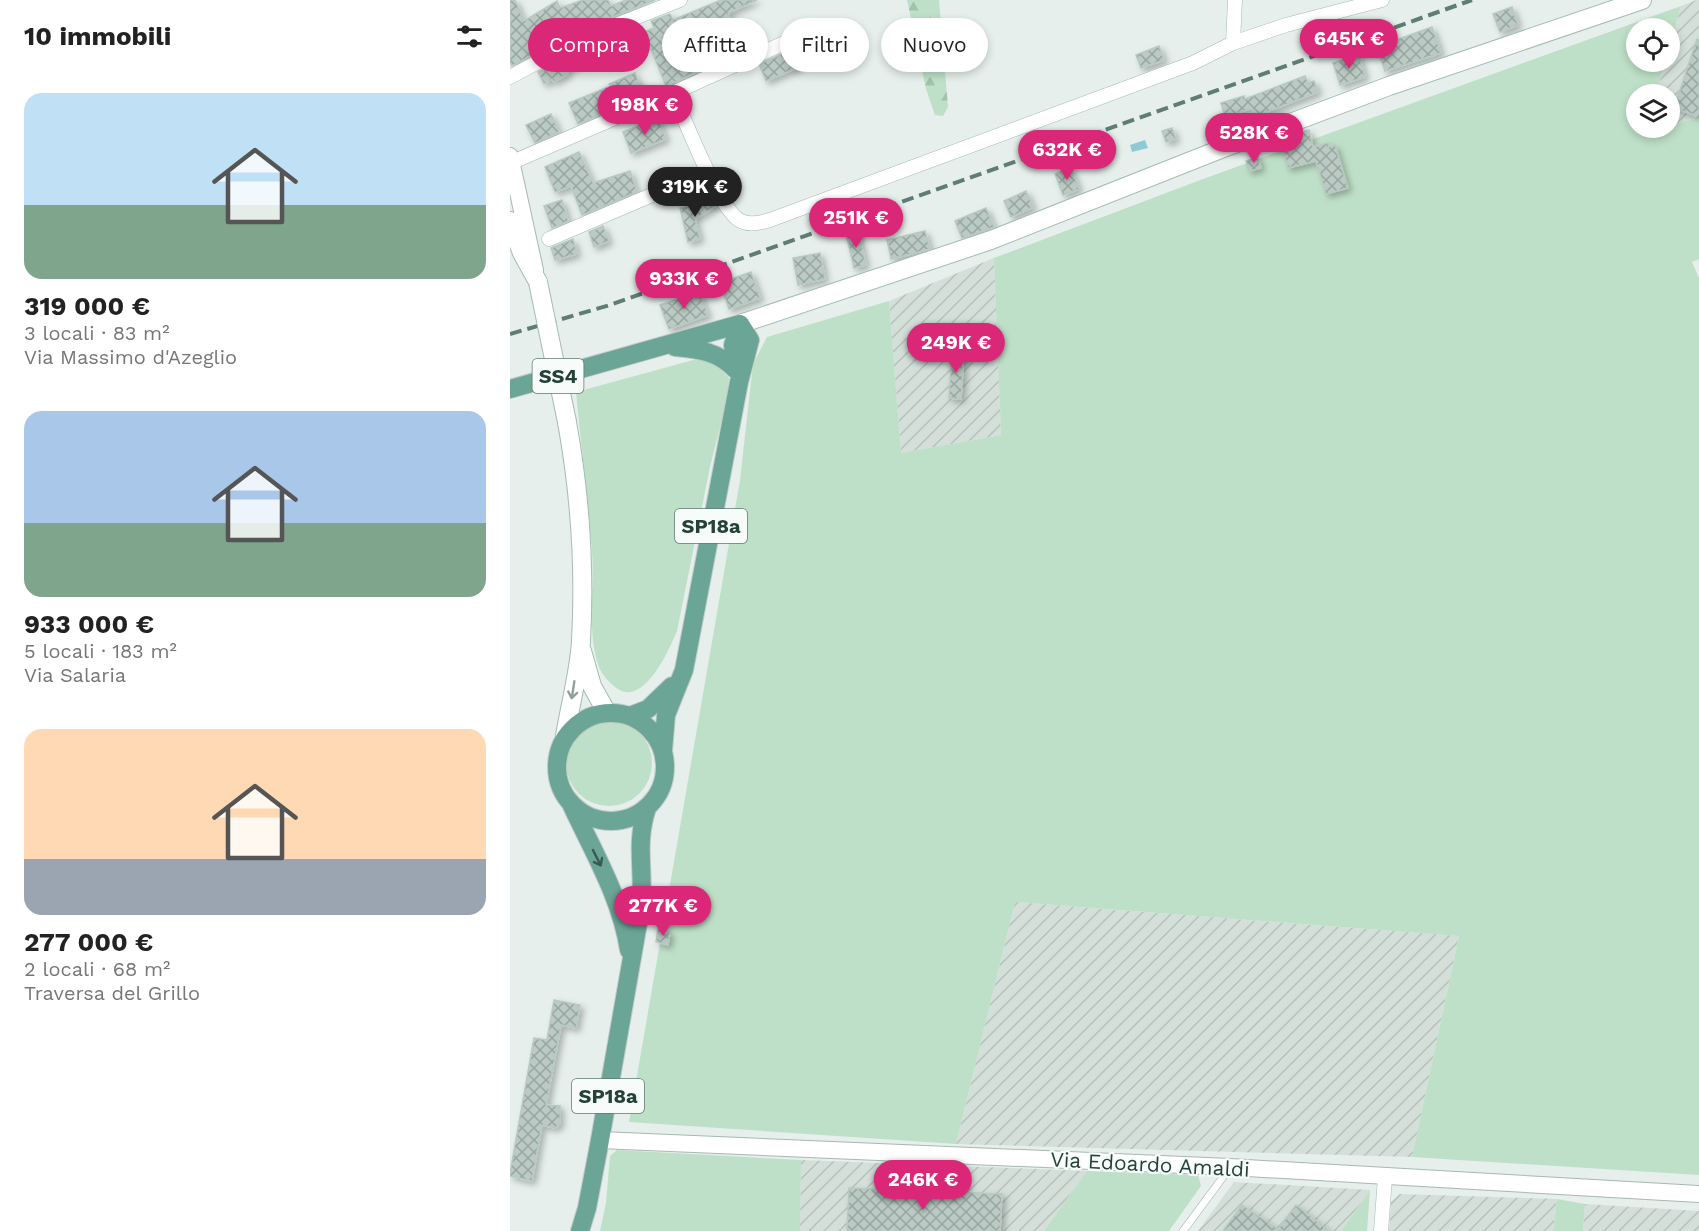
<!DOCTYPE html>
<html lang="it">
<head>
<meta charset="utf-8">
<style>
  body { margin:0; font-family:"Work Sans",sans-serif; background:#f2f2f2; color:#222; height:100vh; display:flex; flex-direction:column; font-size:22px; white-space:nowrap }
  * { box-sizing:border-box; margin:0 }
  p { font-size:20px; color:#767676 }
  .icon { flex:none; width:33px; height:33px; fill:none; stroke:currentColor; stroke-width:2; stroke-linecap:round; stroke-linejoin:round }
  .map { position:relative; flex:1; overflow:hidden }
  .panel { display:flex; flex-direction:column; background:#fff; width:510px }
  .panel>* { flex:none }
  .guide { position:absolute; left:18px; top:18px; width:570px; height:54px; display:flex; gap:12px }
  .fabs { position:absolute; left:1116px; top:18px; display:grid; gap:12px }
  .fabs a { display:grid; place-items:center; width:54px; height:54px; border-radius:50%; background:#fff; box-shadow:0 3px 9px #0003; font-size:30px }
  .price { position:absolute; translate:-50% -51px; padding:0 14px; border-radius:21px; background:#db2777; color:#fff; font-size:20px; line-height:39px; filter:drop-shadow(0 2px 3px #0008) }
  .price::after { content:''; position:absolute; left:50%; top:36px; width:18px; height:14px; margin-left:-9px; background:inherit; clip-path:polygon(0 0,100% 0,50% 100%) }
  .price.active { background:#222; color:#fff }
  ul { padding:0; list-style:none }
  li { display:grid; align-content:center; gap:12px; height:318px; padding:0 24px }
  li span { display:grid; place-items:center; height:186px; border-radius:18px; color:#555 }
  li>.icon { margin-inline-start:auto }
  span .icon { width:108px; height:108px; fill:#fffc; stroke-width:1 }
  li b { font-size:26px }
  h2 { display:flex; justify-content:space-between; align-items:center; height:72px; padding:0 24px; font-size:26px }
  .tag { padding:0 21px; border-radius:27px; background:#fff; box-shadow:0 3px 9px #0003; font-size:21px; line-height:54px }
  .tag.active { background:#db2777; color:#fff }
  main { display:flex; flex:1; min-height:0 }
  .map>svg:first-child { display:block }
  .industrial { fill:url(#industrial-furrows) }
  .grass { fill:#bfe0c8 }
  .forest { fill:url(#forest-firs) }
  .water { fill:#8ec9d4 }
  .building { fill:url(#building-cross-hatch); stroke:#b8c9c2; stroke-width:1.5; filter:url(#shadow) }
  .lines { fill:none; stroke-linecap:round; stroke-linejoin:round }
  .service-casing { stroke:#a8b8b2; stroke-width:8 }
  .minor-casing { stroke:#a8b8b2; stroke-width:15 }
  .tertiary-casing { stroke:#a8b8b2; stroke-width:18 }
  .secondary-casing { stroke:#a4bbb3; stroke-width:20 }
  .primary-casing { stroke:#c2cac8; stroke-width:20 }
  .service { stroke:#fff; stroke-width:7 }
  .minor { stroke:#fff; stroke-width:14 }
  .tertiary { stroke:#fff; stroke-width:16 }
  .secondary { stroke:#fff; stroke-width:18 }
  .primary { stroke:#6aa596; stroke-width:18 }
  .rail { stroke:#5f7d75; stroke-width:4; stroke-dasharray:12 6; stroke-linecap:butt }
  .secondary-bridge-casing { stroke:#a4bbb3; stroke-width:20; stroke-linecap:butt }
  .secondary-bridge { stroke:#fff; stroke-width:18 }
  .oneway { stroke:#92a09c }
  .oneway2 { stroke:#365b51 }
  .labels { text-anchor:middle; dominant-baseline:central; stroke-width:4.5; stroke-linejoin:round; paint-order:stroke }
  .shield { fill:#f7fbf9; stroke:#637a73; stroke-width:1.5 }
  .shield-label { font-size:20px; font-weight:bold; fill:#24423a }
  .street-label { font-size:21px; fill:#24423a; stroke:#f7fbf9 }
</style>
</head>
<body>
<main>
<section class="panel">
<h2>10 immobili<svg class="icon" aria-label="filters" viewBox="0 0 24 24"><path d="M4 7h16M4 17h16"/><circle cx="9" cy="7" r="2"/><circle cx="15" cy="17" r="2"/></svg></h2>
<ul>
<li><span style="background:linear-gradient(#bfe0f5 60%,#7fa58c 0)"><svg class="icon" aria-label="home" viewBox="0 0 24 24"><path d="M3 11l9-7 9 7M6 9v11h12V9"/></svg></span><div><b>319 000 €</b><p>3 locali · 83 m²</p><p>Via Massimo d'Azeglio</p></div></li>
<li><span style="background:linear-gradient(#a9c7e8 60%,#7fa58c 0)"><svg class="icon" aria-label="home" viewBox="0 0 24 24"><path d="M3 11l9-7 9 7M6 9v11h12V9"/></svg></span><div><b>933 000 €</b><p>5 locali · 183 m²</p><p>Via Salaria</p></div></li>
<li><span style="background:linear-gradient(#ffd9b3 70%,#9aa5b1 0)"><svg class="icon" aria-label="home" viewBox="0 0 24 24"><path d="M3 11l9-7 9 7M6 9v11h12V9"/></svg></span><div><b>277 000 €</b><p>2 locali · 68 m²</p><p>Traversa del Grillo</p></div></li>
</ul>
</section>
<div class="map">
<svg width="1189" height="1231" viewBox="0 0 1189 1231">
  <defs>
    <pattern id="industrial-furrows" width="10" height="10" patternUnits="userSpaceOnUse" patternTransform="scale(1.5)"><rect width="10" height="10" fill="#d4dfda"/><path d="M-1 1l2-2M0 10L10 0M9 11l2-2" fill="none" stroke="#b6c1bc"/></pattern>
    <pattern id="forest-firs" width="22" height="20" patternUnits="userSpaceOnUse" patternTransform="scale(1.5)"><rect width="22" height="20" fill="#bfe0c8"/><path d="M5 1l3.5 6h-7zM16 11l3.5 6h-7z" fill="#a4c1ad"/></pattern>
    <pattern id="building-cross-hatch" width="8" height="8" patternUnits="userSpaceOnUse" patternTransform="scale(1.5)"><rect width="8" height="8" fill="#bbcac4"/><path d="M0 0l8 8M0 8l8-8" fill="none" stroke="#98a6a0"/></pattern>
    <filter id="shadow"><feDropShadow dx="3.5" dy="3.5" stdDeviation="3" flood-color="#0004"/></filter>
  </defs>
  <rect width="100%" height="100%" fill="#e6efeb"/>
  <path class="industrial" d="M1186 0H1189V118L1160 125V94H1146L1155 62H1160V46L1171 6Z
    M484 258 491 435 391 453 379 301Z
    M505 902 949 936 902 1157 446 1144Z
    M291 1160 577 1171 534 1231H90L290 1217Z
    M724 1182 860 1190 831 1231H688Z
    M889 1194 1047 1199 1043 1231H879L881 1202Z
    M1075 1204 1189 1211V1231H1073Z"/>
  <path class="grass" d="M1171 6 1160 46V28H1126V62H1155L1146 94H1126V128H1137L1136 130 1160 128V125L1189 118V259L1182 262 1189 278V1175L902 1157 949 936 505 902 446 1144 119 1122 230 480 243 364 257 337 379 301 391 453 491 435 484 258 693 179Z
    M198 356 219 378 218 395 200 467 167 631C159 650 133 710 105 687 96 680 90 672 87 661 77 625 85 588 82 551 78 498 71 445 66 392Z
    M56 763a43 43 0 1 1 86 0a43 43 0 1 1-86 0Z
    M107 1150 291 1160 290 1231H90L96 1203 100 1156Z
    M577 1171 688 1175 691 1186 659 1231H534Z
    M860 1190 857 1231H831Z
    M1047 1199 1075 1204 1073 1231H1043Z"/>
  <path class="forest" d="M397 0H429L438 107 433 116 425 115 416 89Z"/>
  <path class="water" d="M635 140 638 148 622 152 620 145Z"/>
  <path class="building" d="M0 0H5L14 21 47 1 50 8 73 0H98L101 6 116 0H145L69 30 2 66 0 62Z
    M211 0H247L218 13 233 50 207 61 196 36 189 39 183 24 150 36 157 57 176 49 187 72 156 86 134 32 144 28 141 21 160 14 163 20Z
    M1002 7 1008 25 990 32 983 14Z
    M922 27 931 53 875 71 867 47Z
    M112 33 118 47 91 59 88 52 56 71 58 74 44 82 42 79 34 84 28 72 77 46Z
    M1187 39 1189 40V110L1187 116 1164 108Z
    M649 46 654 60 631 68 626 55Z
    M281 50 289 67 256 81 249 64Z
    M849 55 855 77 830 85 823 63Z
    M125 73 134 96 68 124 59 103 101 86 99 84Z
    M795 76 798 83 804 81 808 92 746 116 742 108 715 117 711 103 734 96 735 99Z
    M41 114 49 132 25 143 16 125Z
    M148 118 156 139 121 153 113 132Z
    M662 128 666 139 656 142 652 131Z
    M799 130 803 147 818 143 819 147 825 145 838 188 816 194 806 161 778 168 770 139Z
    M69 152 83 183 120 171 127 192 72 215 61 186 45 192 35 167Z
    M748 157 751 168 739 171 736 161Z
    M561 168 569 189 553 195 545 174Z
    M516 191 523 207 501 217 494 201Z
    M201 197 206 206 185 219 190 239 178 242 170 208 191 203Z
    M52 200 58 221 42 228 34 206Z
    M476 208 484 227 452 238 445 221Z
    M93 226 99 241 84 247 79 232Z
    M348 231 356 265 344 268 336 234Z
    M415 231 420 249 381 259 377 240Z
    M63 239 67 254 45 260 41 248Z
    M310 253 315 279 288 285 283 258Z
    M241 272 250 298 219 309 210 283Z
    M189 292 198 315 159 329 150 305Z
    M442 350 454 351 451 399 439 398Z
    M148 929 160 932 158 945 146 942Z
    M44 1000 70 1005 66 1028 51 1025 36 1105 50 1106V1124L45 1128 32 1125 22 1181 0 1176V1173L24 1038 37 1040Z
    M339 1188 492 1194 490 1231H337Z
    M732 1205 768 1229 786 1205 819 1231H713Z"/>
  <g class="lines">
    <g class="service-casing">
      <path id="service" d="M673 1231 719 1169"/>
    </g>
    <g class="minor-casing">
      <path id="minor" d="M723 43 725 0
        M0 77 73 38 170 0
        M163 93C174 118 209 208 229 220 238 226 250 223 260 220L683 63 723 43 776 25 872 0
        M0 163 163 93 292 35
        M39 239 198 171
        M871 1231 875 1177"/>
    </g>
    <g class="tertiary-casing">
      <path id="tertiary" d="M0 156 25 270
        M90 1140 720 1167 1189 1194"/>
    </g>
    <g class="secondary-casing">
      <path id="secondary" d="M0 221 12 253 28 282
        M230 324 481 240 711 149 879 86 1132 0
        M72 651 82 686 97 713
        M55 736C60 705 69 673 71 641 75 567 70 494 57 422"/>
    </g>
    <g class="primary-casing">
      <path id="primary" d="M165 347C189 349 209 352 226 370
        M226 370 223 345 230 324
        M0 389 230 324
        M47 767a54 54 0 1 1 108 0a54 54 0 1 1-108 0Z
        M120 716 138 709 162 686
        M153 751 156 715 174 670 229 382 240 340 230 324
        M62 806C84 853 111 898 119 950
        M70 1231 77 1208 90 1140 130 912C136 874 124 847 137 808"/>
    </g>
    <use href="#service" class="service"/>
    <use href="#minor" class="minor"/>
    <use href="#tertiary" class="tertiary"/>
    <use href="#secondary" class="secondary"/>
    <use href="#primary" class="primary"/>
    <path class="rail" d="M0 334 100 305 962 0"/>
    <g class="secondary-bridge-casing">
      <path id="secondary-bridge" d="M28 282 57 422"/>
    </g>
    <use href="#secondary-bridge" class="secondary-bridge"/>
  </g>
  <defs><path id="oneway-shaft" d="M-6 0H5M1.5-3L5.5 0L1.5 3" fill="none" stroke-width="1.6" stroke-linecap="round" stroke-linejoin="round" transform="scale(1.5)"/></defs>
  <use class="oneway" href="#oneway-shaft" transform="translate(63 690) rotate(99)"/>
  <use class="oneway2" href="#oneway-shaft" transform="translate(87 858) rotate(63)"/>
  <g class="labels">
    <g class="shield">
      <rect x="22.5" y="359" width="51" height="34" rx="4.5"/>
      <rect x="165" y="509" width="72" height="34" rx="4.5"/>
      <rect x="62" y="1079" width="72" height="34" rx="4.5"/>
    </g>
    <g class="shield-label">
      <text x="48" y="376">SS4</text>
      <text x="201" y="526">SP18a</text>
      <text x="98" y="1096">SP18a</text>
    </g>
    <g class="street-label">
      <text transform="translate(640 1164) rotate(3)">Via Edoardo Amaldi</text>
    </g>
  </g>
</svg>
<div class="fabs">
<a><svg class="icon" aria-label="locate" viewBox="0 0 24 24"><circle cx="12" cy="12" r="6"/><path d="M12 2v4M12 18v4M2 12h4M18 12h4"/></svg></a>
<a><svg class="icon" aria-label="layers" viewBox="0 0 24 24"><path d="M12 4l9 5-9 5-9-5zM3 14l9 5 9-5"/></svg></a>
</div>
<b class="price" style="left:839px;top:70px">645K €</b>
<b class="price" style="left:135px;top:136px">198K €</b>
<b class="price" style="left:744px;top:164px">528K €</b>
<b class="price" style="left:557px;top:181px">632K €</b>
<b class="price active" style="left:185px;top:218px">319K €</b>
<b class="price" style="left:346px;top:249px">251K €</b>
<b class="price" style="left:174px;top:310px">933K €</b>
<b class="price" style="left:446px;top:374px">249K €</b>
<b class="price" style="left:153px;top:937px">277K €</b>
<b class="price" style="left:413px;top:1211px">246K €</b>
<div class="guide">
<a class="tag active">Compra</a>
<a class="tag">Affitta</a>
<a class="tag">Filtri</a>
<a class="tag">Nuovo</a>
</div>
</div>
</main>
</body>
</html>
